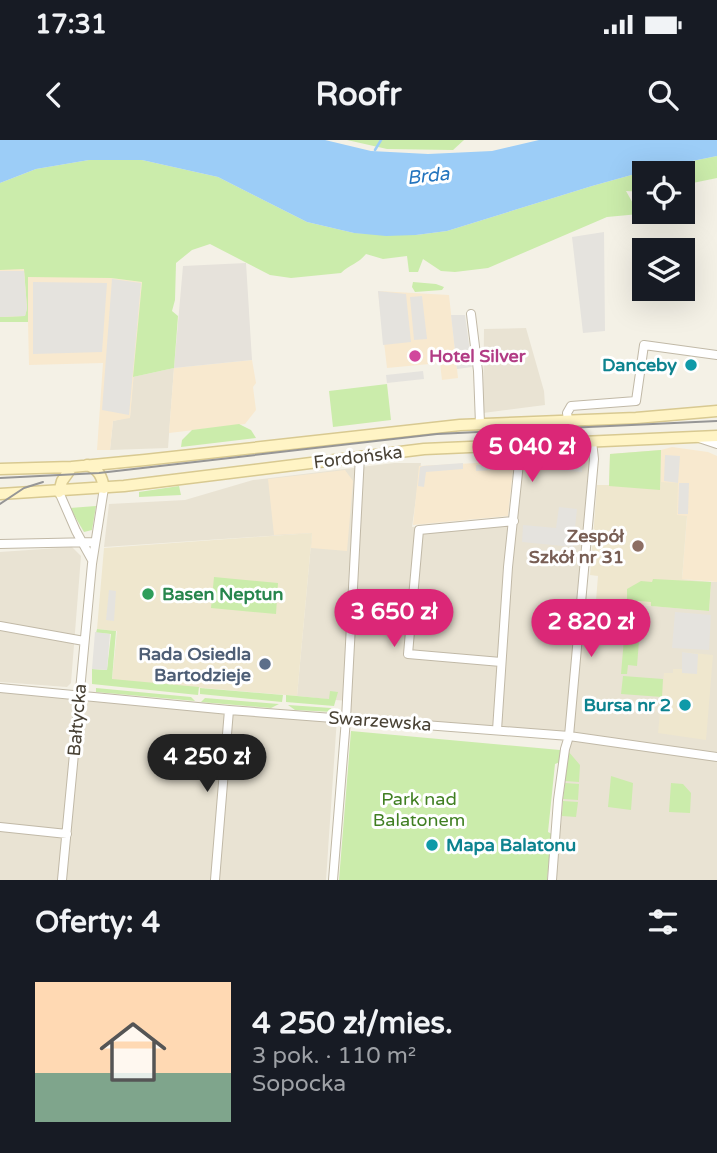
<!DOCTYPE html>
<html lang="pl">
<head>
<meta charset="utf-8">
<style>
  body { margin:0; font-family:"Varela Round",sans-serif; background:#242831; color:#f1f3f6; height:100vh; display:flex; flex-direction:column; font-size:26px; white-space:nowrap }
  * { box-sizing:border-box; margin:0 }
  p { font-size:23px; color:#9ea1a6 }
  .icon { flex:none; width:38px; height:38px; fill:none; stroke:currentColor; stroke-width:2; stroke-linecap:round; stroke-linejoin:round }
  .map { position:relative; height:740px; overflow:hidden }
  .sheet { display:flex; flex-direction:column; background:#171b24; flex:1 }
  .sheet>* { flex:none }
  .controls { position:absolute; left:632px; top:21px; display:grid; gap:14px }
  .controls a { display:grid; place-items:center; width:63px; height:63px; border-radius:0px; background:#171b24; box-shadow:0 7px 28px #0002; font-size:35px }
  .price { position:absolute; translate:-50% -60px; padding:0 16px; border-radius:24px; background:#db2777; color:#fff; font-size:23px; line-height:46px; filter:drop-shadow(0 2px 4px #0008) }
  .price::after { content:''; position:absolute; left:50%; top:42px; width:21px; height:16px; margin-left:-10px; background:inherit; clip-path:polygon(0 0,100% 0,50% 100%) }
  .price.on { background:#222; color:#fff }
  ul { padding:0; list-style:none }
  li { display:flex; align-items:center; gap:21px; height:175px; padding:0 35px }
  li+li { border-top:2px solid #363941 }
  li span { display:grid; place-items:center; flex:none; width:196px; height:140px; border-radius:0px; color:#555 }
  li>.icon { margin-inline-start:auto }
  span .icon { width:84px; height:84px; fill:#fffc; stroke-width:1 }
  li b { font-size:30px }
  h2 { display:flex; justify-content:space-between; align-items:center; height:84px; padding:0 35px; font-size:30px }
  .status { display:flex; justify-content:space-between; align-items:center; height:49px; padding:0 35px; background:#171b24; direction:ltr }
  .status svg { height:19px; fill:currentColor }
  header { display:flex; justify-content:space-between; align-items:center; height:91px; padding:0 35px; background:#171b24; font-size:32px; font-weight:700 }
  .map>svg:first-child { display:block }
  .residential { fill:#e9e3d3 }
  .commercial { fill:#f8e9cf }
  .industrial { fill:#e6e2db }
  .education { fill:#efe7ce }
  .green { fill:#cbecab }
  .parking { fill:#e5e3de }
  .water { fill:#9ccdf7 }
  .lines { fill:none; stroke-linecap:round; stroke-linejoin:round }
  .stream { stroke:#9ccdf7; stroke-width:2.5 }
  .street-casing { stroke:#c1b9a7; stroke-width:10 }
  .secondary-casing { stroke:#d8c991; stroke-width:13 }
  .street { stroke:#fff; stroke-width:8 }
  .secondary { stroke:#fff4c5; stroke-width:10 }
  .tram { stroke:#969696; stroke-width:2 }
  .hotel-dot { fill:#d1479c; stroke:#fff; stroke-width:2.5 }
  .culture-dot { fill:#0f9aa8; stroke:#fff; stroke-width:2.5 }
  .education-dot { fill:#8d6e63; stroke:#fff; stroke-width:2.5 }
  .leisure-dot { fill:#2e9e5b; stroke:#fff; stroke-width:2.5 }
  .service-dot { fill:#5c6f8a; stroke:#fff; stroke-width:2.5 }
  .labels { text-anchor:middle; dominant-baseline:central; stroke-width:6; stroke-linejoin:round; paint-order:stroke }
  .hotel-label { font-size:18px; font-weight:bold; fill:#b23c85; stroke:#fff; text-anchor:start }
  .culture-label { font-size:18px; font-weight:bold; fill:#0d838f; stroke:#fff; text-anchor:end }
  .street-label { font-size:18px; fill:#484134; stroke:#fff }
  .education-label { font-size:18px; font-weight:bold; fill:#785e54; stroke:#fff; text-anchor:end }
  .leisure-label { font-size:18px; font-weight:bold; fill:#27864d; stroke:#fff; text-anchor:start }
  .service-label { font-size:18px; font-weight:bold; fill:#4e5e75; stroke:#fff; text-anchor:end }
  .park-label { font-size:18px; fill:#407f22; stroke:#fff }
  .water-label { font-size:19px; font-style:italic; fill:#2374be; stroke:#fff }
</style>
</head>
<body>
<div class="status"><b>17:31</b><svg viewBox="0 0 49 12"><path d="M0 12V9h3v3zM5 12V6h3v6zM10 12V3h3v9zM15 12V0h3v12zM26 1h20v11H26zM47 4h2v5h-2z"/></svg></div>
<header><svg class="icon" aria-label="back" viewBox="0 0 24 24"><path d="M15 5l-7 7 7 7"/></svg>Roofr<svg class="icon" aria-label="search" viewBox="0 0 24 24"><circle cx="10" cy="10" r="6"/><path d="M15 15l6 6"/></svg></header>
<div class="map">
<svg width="717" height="740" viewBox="0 0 717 740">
  <rect width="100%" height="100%" fill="#f4f1e6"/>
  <path class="residential" d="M526 188 544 251 545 265 483 273 484 189Z
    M174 228 168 308 110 310 113 281 130 277 133 237Z
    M595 312 578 462 596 461 709 471 711 442H717V740H556L569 596 346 579V561L297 556 312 393 104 407 109 364 185 360 253 340 394 323H421L412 387 510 378 517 317Z
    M72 407 81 416 71 543 67 547 0 542V412Z
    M0 548 337 578 326 740H0Z"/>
  <path class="commercial" d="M28 127 142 142 130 278 113 281 110 310H97L103 223 29 225 28 182H0V128Z
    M378 151 449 155 458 238 442 240 440 223 387 228Z
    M252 220 256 243 253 247 256 270 245 284 169 293 174 228Z
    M672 307 708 312 717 316V442L682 439 687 377 677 376 661 342V310Z
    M514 321 508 376 413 385 419 326Z
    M345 330 353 341 347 411 311 408 312 393 274 395 268 339Z"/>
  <path class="industrial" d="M246 123 252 220 174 228 183 126Z"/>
  <path class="education" d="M661 310V342L678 343 677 375 687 376 682 439 711 442 709 471 596 461 598 436 590 435 597 345H609L610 314Z
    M312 393 297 556 112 540 117 491 97 489 104 408Z
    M682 512 713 515 706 600 658 593 664 533H673V529H682Z"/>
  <path class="green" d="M347 0H464L453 10 387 9Z
    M717 16V38L683 45 682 33H644V52L626 51 639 74 607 77 488 128 455 132 441 131 423 119 418 132H409L407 116 383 119 366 114C358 124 350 124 341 133L291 138 270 135 210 104 192 110 176 123 175 160 172 171 178 176 174 228 133 237 142 142 111 138 28 137V182H0V177L25 176 27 168 24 129 0 130V43L36 29 89 20H142L218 37 307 82 354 93 416 95 447 91 592 46 653 29Z
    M413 142 436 144 444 147 442 150 415 152 412 147Z
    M387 244 391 280 333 287 329 251Z
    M239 284 251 290 256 298 181 307 182 300 192 290Z
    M661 310 660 350 609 346 610 314Z
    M179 346 181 355 139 357V352Z
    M96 366 92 390 84 392 70 368Z
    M214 437 278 443 276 474 211 468Z
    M653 439 711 442 709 471 651 466V462L627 460V449L641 441 652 442Z
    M626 475 641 476 637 526 628 525 627 534H621Z
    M97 489 116 491 112 539 199 547 198 555 92 544V529L107 530 111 494 96 493Z
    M623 536 663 539 662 557 621 554Z
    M96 548 191 557 195 561 96 552Z
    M200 548 283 555 282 562 200 554Z
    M330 551 338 552 334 566 286 562V555L329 559Z
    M205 558 279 564 271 568 201 562Z
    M288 565 331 568 333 572 295 570Z
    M351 591 560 610V622L555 624 548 692 552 694 547 740H339Z
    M568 611 580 625 579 642 565 641Z
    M611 636 633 643 631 670 608 667Z
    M565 643 579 644 578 660 563 659Z
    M671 643 683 644 691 653 690 673 669 672Z
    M563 661 578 662 576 677 562 676Z"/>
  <path class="parking" d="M604 92 605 191 583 193 572 97Z
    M0 131H24L27 169 25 176 0 177Z
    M112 139 141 143 129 275 102 270Z
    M33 142 107 143 102 212 33 214Z
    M378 151 406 154 411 202 383 205Z
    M422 156 427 199 414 200 410 157Z
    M451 175H465L472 227 457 229Z
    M423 231 424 239 387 243 386 235Z
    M665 315 680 316 678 343 664 341Z
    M582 322V332L542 329V323Z
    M463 323V329L426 332 424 347 418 346 420 327 423 326Z
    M511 323V329L476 331V325Z
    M679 343H689L688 374H678Z
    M559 367 577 369 573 407 522 402 523 385 556 388Z
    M109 450 116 451 114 481 106 480Z
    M675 472 711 475 709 510 672 508Z
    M95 492 110 494 107 530 92 529Z
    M682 512 698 514 697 534 682 533Z"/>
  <path class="water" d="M0 0H325L371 11 428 14 492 11 539 0H717V16L653 29 592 46 447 91 416 95 386 96 354 93 307 82 218 37 142 20H89L36 29 0 43Z"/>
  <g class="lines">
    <path class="stream" d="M375 10 381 0"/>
    <g class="street-casing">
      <path id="street" d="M471 174 478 231 480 284
        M568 280 567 273 571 266 636 261 644 205 717 215
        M699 298 717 304
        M59 352 76 391 92 420
        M0 404 95 402
        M0 486 84 501
        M501 522 408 514 419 390 514 381
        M0 548 229 570 569 596 717 617
        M497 590 508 427 521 304
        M0 687 67 694
        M62 740 92 424 104 348
        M215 740 229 570
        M333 740 346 579 360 316
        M552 740 558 660 565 609 569 596 594 319 592 301"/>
    </g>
    <g class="secondary-casing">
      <path id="secondary" d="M87 325C99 329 102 337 104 348
        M0 329 72 327 145 320 460 285 636 278 717 271
        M59 352 62 341 72 327
        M0 354 124 346 424 309 717 296"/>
    </g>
    <use href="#street" class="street"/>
    <use href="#secondary" class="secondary"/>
    <path class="tram" d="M0 338 99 333 437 294 717 281
      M0 364 24 348 43 342"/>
  </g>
  <circle class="hotel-dot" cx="415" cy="216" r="7"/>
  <g class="culture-dot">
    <circle cx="691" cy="225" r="7"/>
    <circle cx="685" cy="565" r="7"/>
    <circle cx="432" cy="705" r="7"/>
  </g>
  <circle class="education-dot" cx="638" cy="406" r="7"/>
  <circle class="leisure-dot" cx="148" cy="454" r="7"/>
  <circle class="service-dot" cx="265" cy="524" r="7"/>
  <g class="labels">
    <g class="hotel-label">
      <text x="429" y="216">Hotel Silver</text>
    </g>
    <g class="culture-label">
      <text x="677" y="225">Danceby</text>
      <text x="671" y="565">Bursa nr 2</text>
      <text x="446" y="705" text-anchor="start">Mapa Balatonu</text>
    </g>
    <g class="street-label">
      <text transform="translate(358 317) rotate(-7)">Fordońska</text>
      <text transform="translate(77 580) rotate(-85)">Bałtycka</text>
      <text transform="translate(380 581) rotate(4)">Swarzewska</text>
    </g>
    <g class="education-label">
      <text x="624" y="396">Zespół<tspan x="624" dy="21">Szkół nr 31</tspan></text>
    </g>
    <g class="leisure-label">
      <text x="162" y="454">Basen Neptun</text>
    </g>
    <g class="service-label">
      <text x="251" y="514">Rada Osiedla<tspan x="251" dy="21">Bartodzieje</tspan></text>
    </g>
    <g class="park-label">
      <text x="419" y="659">Park nad<tspan x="419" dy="21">Balatonem</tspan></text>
    </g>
    <g class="water-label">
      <text transform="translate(428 36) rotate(-6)">Brda</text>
    </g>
  </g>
</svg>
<div class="controls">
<a><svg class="icon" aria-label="locate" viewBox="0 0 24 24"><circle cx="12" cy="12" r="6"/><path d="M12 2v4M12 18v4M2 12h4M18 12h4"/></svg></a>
<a><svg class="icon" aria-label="layers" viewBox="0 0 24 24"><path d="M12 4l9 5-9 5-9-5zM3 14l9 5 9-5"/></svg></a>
</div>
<b class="price" style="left:532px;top:344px">5 040 zł</b>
<b class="price" style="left:394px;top:509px">3 650 zł</b>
<b class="price" style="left:591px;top:519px">2 820 zł</b>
<b class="price on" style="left:207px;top:654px">4 250 zł</b>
</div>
<section class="sheet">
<h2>Oferty: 4<svg class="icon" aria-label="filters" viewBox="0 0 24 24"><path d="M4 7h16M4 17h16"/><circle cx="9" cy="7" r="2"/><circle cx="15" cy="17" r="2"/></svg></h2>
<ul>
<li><span style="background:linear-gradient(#ffd9b3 65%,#7fa58c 0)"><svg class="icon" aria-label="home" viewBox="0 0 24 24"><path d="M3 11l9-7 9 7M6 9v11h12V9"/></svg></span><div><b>4 250 zł/mies.</b><p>3 pok. · 110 m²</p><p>Sopocka</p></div></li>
</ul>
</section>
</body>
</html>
